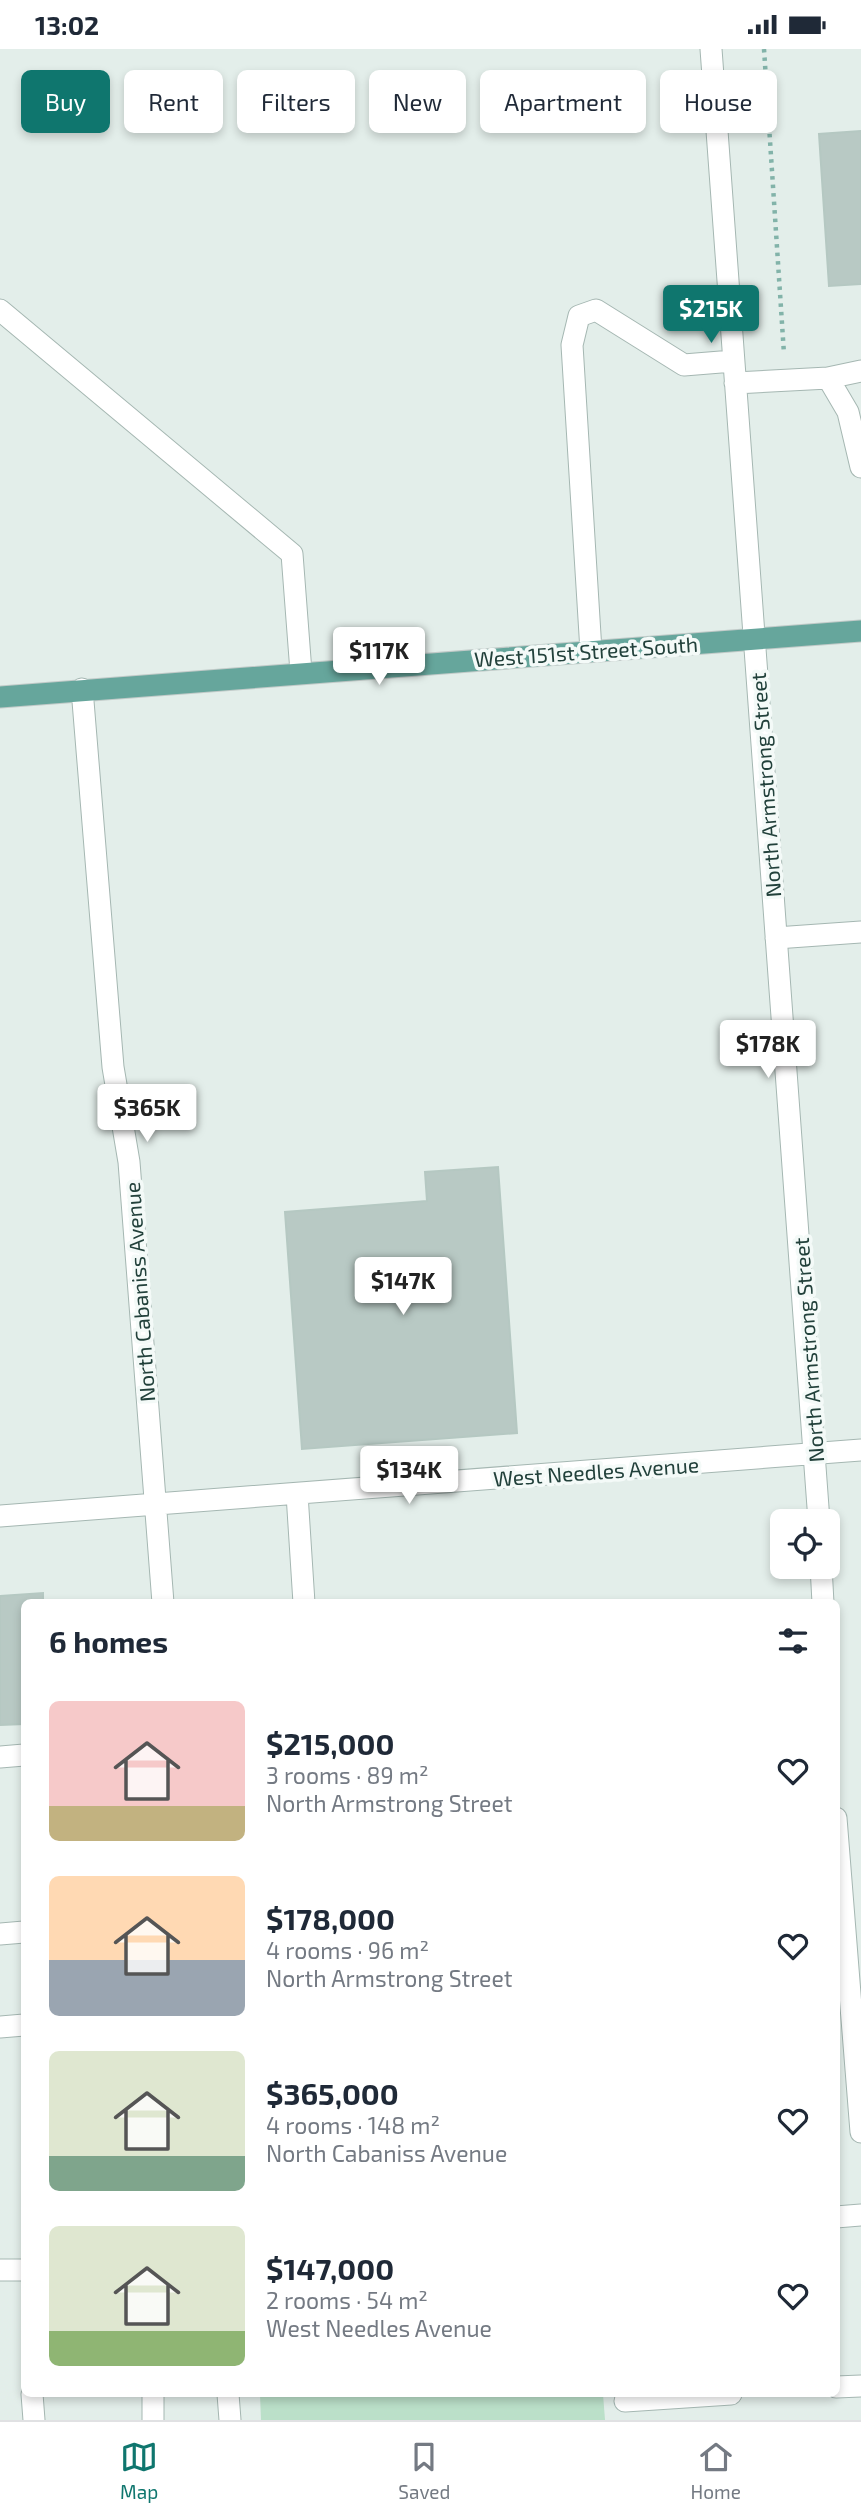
<!DOCTYPE html>
<html lang="en">
<head>
<meta charset="utf-8">
<style>
  body { margin:0; font-family:"Exo 2",sans-serif; background:#f6f6f7; color:#1f2937; height:100vh; display:flex; flex-direction:column; font-size:26px; white-space:nowrap }
  * { box-sizing:border-box; margin:0 }
  p { font-size:23px; color:#747a83 }
  .icon { flex:none; width:38px; height:38px; fill:none; stroke:currentColor; stroke-width:2; stroke-linecap:round; stroke-linejoin:round }
  .map { position:relative; flex:1; overflow:hidden }
  .drawer { position:absolute; left:21px; top:1550px; width:819px; height:798px; display:flex; flex-direction:column; background:#fff; border-radius:10px; box-shadow:0 4px 10px #0003 }
  .drawer>* { flex:none }
  .top-card { position:absolute; left:21px; top:21px; width:819px; height:63px; display:flex; gap:14px }
  .fabs { position:absolute; left:770px; top:1460px; display:grid; gap:14px }
  .fabs a { display:grid; place-items:center; width:70px; height:70px; border-radius:10px; background:#fff; box-shadow:0 4px 10px #0003; font-size:35px }
  .price { position:absolute; translate:-50% -60px; padding:0 16px; border-radius:7px; background:#fff; color:#222; font-size:23px; line-height:46px; filter:drop-shadow(0 2px 4px #0008) }
  .price::after { content:''; position:absolute; left:50%; top:42px; width:21px; height:16px; margin-left:-10px; background:inherit; clip-path:polygon(0 0,100% 0,50% 100%) }
  .price.selected { background:#0f766e; color:#fff }
  ul { padding:0; list-style:none }
  li { display:flex; align-items:center; gap:21px; height:175px; padding:0 28px }
  li span { display:grid; place-items:center; flex:none; width:196px; height:140px; border-radius:10px; color:#555 }
  li>.icon { margin-inline-start:auto }
  span .icon { width:84px; height:84px; fill:#fffc; stroke-width:1 }
  li b { font-size:30px }
  h2 { display:flex; justify-content:space-between; align-items:center; height:84px; padding:0 28px; font-size:30px }
  .tag { padding:0 24px; border-radius:10px; background:#fff; box-shadow:0 4px 10px #0003; font-size:24px; line-height:63px }
  .tag.selected { background:#0f766e; color:#fff }
  .status { display:flex; justify-content:space-between; align-items:center; height:49px; padding:0 35px; background:#fff; direction:ltr }
  .status svg { height:19px; fill:currentColor }
  .menu { display:flex; justify-content:space-around; align-items:center; height:98px; border-top:2px solid #e0e1e3; background:#fff; font-size:19px; color:#747a83 }
  .menu a { display:grid; justify-items:center; gap:4px }
  .menu .selected { color:#0f766e }
  .map>svg:first-child { display:block }
  .green { fill:#bbe0c9 }
  .building { fill:#b8c9c4; stroke:#b5c8c2; stroke-width:2 }
  .lines { fill:none; stroke-linecap:round; stroke-linejoin:round }
  .minor-casing { stroke:#a5b7b2; stroke-width:23 }
  .major-casing { stroke:#c1cac8; stroke-width:23 }
  .path { stroke:#82b3a9; stroke-width:4.5; stroke-dasharray:3.5 5; stroke-linecap:butt }
  .minor { stroke:#fff; stroke-width:21 }
  .major { stroke:#66a69c; stroke-width:21 }
  .labels { text-anchor:middle; dominant-baseline:central; stroke-width:7; stroke-linejoin:round; paint-order:stroke }
  .street-label { font-size:21px; fill:#22413b; stroke:#f4faf8 }
</style>
</head>
<body>
<div class="status"><b>13:02</b><svg viewBox="0 0 49 12"><path d="M0 12V9h3v3zM5 12V6h3v6zM10 12V3h3v9zM15 12V0h3v12zM26 1h20v11H26zM47 4h2v5h-2z"/></svg></div>
<div class="map">
<svg width="861" height="2371" viewBox="0 0 861 2371">
  <rect width="100%" height="100%" fill="#e3eeea"/>
  <path class="green" d="M260 2345H603L605 2371H261Z"/>
  <path class="building" d="M861 82V235L829 237 819 85Z
    M498 1118 517 1384 302 1400 285 1163 427 1152 425 1123Z
    M43 1544V1554H24V1675L0 1676V1547Z"/>
  <g class="lines">
    <g class="minor-casing">
      <path id="minor" d="M711 0 819 1472
        M0 261 292 505 301 623
        M828 329 848 363 861 418
        M735 334 828 329 861 322
        M591 602 572 296 579 267 596 261 684 316 733 312
        M82 640 113 1018 129 1113 163 1554
        M776 889 861 883
        M297 1445 304 1554
        M0 1467 861 1401
        M821 1517 823 1554
        M0 1708 24 1706
        M836 1769 861 2083
        M0 1885 24 1883
        M0 1978 24 1976
        M836 2168 861 2166
        M0 2221H24
        M836 2338 861 2337
        M32 2345 34 2371
        M153 2345V2371
        M228 2345 230 2371
        M625 2352 731 2345"/>
    </g>
    <g class="major-casing">
      <path id="major" d="M0 648 861 582"/>
    </g>
    <path class="path" d="M764 0 784 305"/>
    <use href="#minor" class="minor"/>
    <use href="#major" class="major"/>
  </g>
  <g class="labels">
    <g class="street-label">
      <text transform="translate(586 602) rotate(-4)">West 151st Street South</text>
      <text transform="translate(765 736) rotate(-94)">North Armstrong Street</text>
      <text transform="translate(139 1243) rotate(-94)">North Cabaniss Avenue</text>
      <text transform="translate(808 1301) rotate(-94)">North Armstrong Street</text>
      <text transform="translate(596 1422) rotate(-4)">West Needles Avenue</text>
    </g>
  </g>
</svg>
<div class="fabs">
<a><svg class="icon" aria-label="locate" viewBox="0 0 24 24"><circle cx="12" cy="12" r="6"/><path d="M12 2v4M12 18v4M2 12h4M18 12h4"/></svg></a>
</div>
<b class="price selected" style="left:711px;top:296px">$215K</b>
<b class="price" style="left:379px;top:638px">$117K</b>
<b class="price" style="left:768px;top:1031px">$178K</b>
<b class="price" style="left:147px;top:1095px">$365K</b>
<b class="price" style="left:403px;top:1268px">$147K</b>
<b class="price" style="left:409px;top:1457px">$134K</b>
<div class="top-card">
<a class="tag selected">Buy</a>
<a class="tag">Rent</a>
<a class="tag">Filters</a>
<a class="tag">New</a>
<a class="tag">Apartment</a>
<a class="tag">House</a>
</div>
<section class="drawer">
<h2>6 homes<svg class="icon" aria-label="filters" viewBox="0 0 24 24"><path d="M4 7h16M4 17h16"/><circle cx="9" cy="7" r="2"/><circle cx="15" cy="17" r="2"/></svg></h2>
<ul>
<li><span style="background:linear-gradient(#f6c9c9 75%,#c2b280 0)"><svg class="icon" aria-label="home" viewBox="0 0 24 24"><path d="M3 11l9-7 9 7M6 9v11h12V9"/></svg></span><div><b>$215,000</b><p>3 rooms · 89 m²</p><p>North Armstrong Street</p></div><svg class="icon" aria-label="heart" viewBox="0 0 24 24"><path d="M12 20l-8-8c-3-5 5-10 8-4 3-6 11-1 8 4z"/></svg></li>
<li><span style="background:linear-gradient(#ffd9b3 60%,#9aa5b1 0)"><svg class="icon" aria-label="home" viewBox="0 0 24 24"><path d="M3 11l9-7 9 7M6 9v11h12V9"/></svg></span><div><b>$178,000</b><p>4 rooms · 96 m²</p><p>North Armstrong Street</p></div><svg class="icon" aria-label="heart" viewBox="0 0 24 24"><path d="M12 20l-8-8c-3-5 5-10 8-4 3-6 11-1 8 4z"/></svg></li>
<li><span style="background:linear-gradient(#dfe7d0 75%,#7fa58c 0)"><svg class="icon" aria-label="home" viewBox="0 0 24 24"><path d="M3 11l9-7 9 7M6 9v11h12V9"/></svg></span><div><b>$365,000</b><p>4 rooms · 148 m²</p><p>North Cabaniss Avenue</p></div><svg class="icon" aria-label="heart" viewBox="0 0 24 24"><path d="M12 20l-8-8c-3-5 5-10 8-4 3-6 11-1 8 4z"/></svg></li>
<li><span style="background:linear-gradient(#dfe7d0 75%,#8fb573 0)"><svg class="icon" aria-label="home" viewBox="0 0 24 24"><path d="M3 11l9-7 9 7M6 9v11h12V9"/></svg></span><div><b>$147,000</b><p>2 rooms · 54 m²</p><p>West Needles Avenue</p></div><svg class="icon" aria-label="heart" viewBox="0 0 24 24"><path d="M12 20l-8-8c-3-5 5-10 8-4 3-6 11-1 8 4z"/></svg></li>
</ul>
</section>
</div>
<nav class="menu">
<a class="selected"><svg class="icon" aria-label="map" viewBox="0 0 24 24"><path d="M3 6l6-2 6 2 6-2v14l-6 2-6-2-6 2zM9 4v14M15 6v14"/></svg>Map</a>
<a><svg class="icon" aria-label="saved" viewBox="0 0 24 24"><path d="M7 4h10v16l-5-4-5 4z"/></svg>Saved</a>
<a><svg class="icon" aria-label="home" viewBox="0 0 24 24"><path d="M3 11l9-7 9 7M6 9v11h12V9"/></svg>Home</a>
</nav>
</body>
</html>
